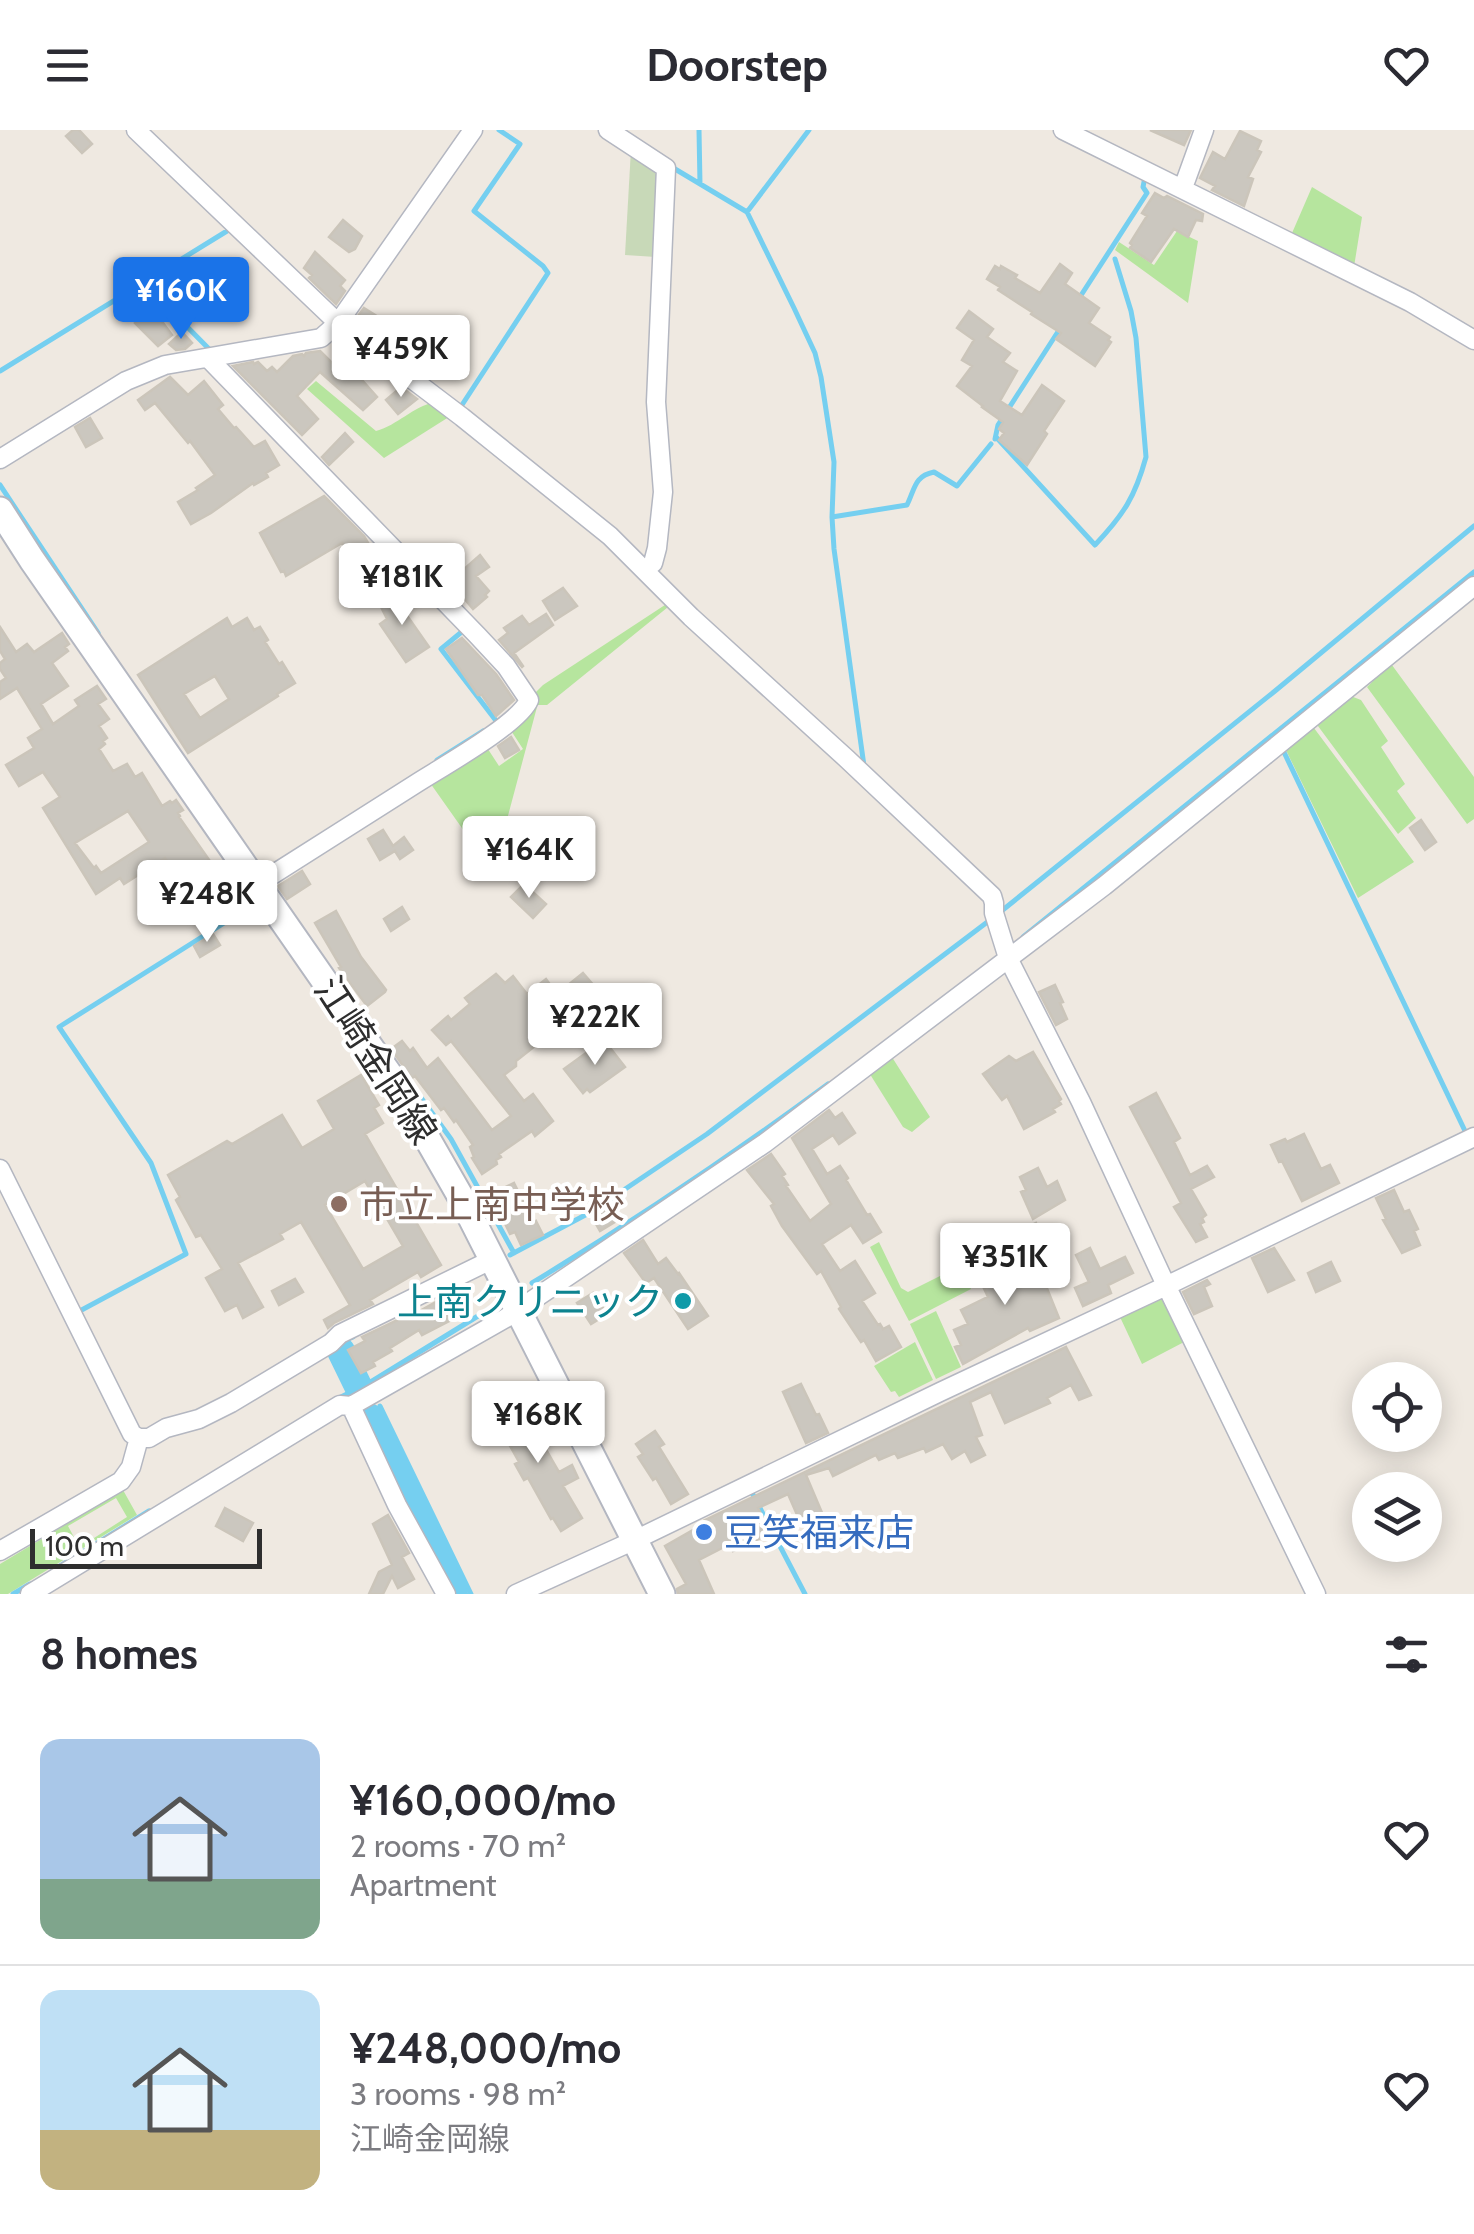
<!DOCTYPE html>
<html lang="en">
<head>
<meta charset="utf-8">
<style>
  body { margin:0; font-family:Cabin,"Noto Sans JP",sans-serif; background:#f7f7f7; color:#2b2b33; height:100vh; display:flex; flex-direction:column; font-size:38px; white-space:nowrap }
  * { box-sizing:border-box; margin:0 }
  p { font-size:32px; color:#7c7c81 }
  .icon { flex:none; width:55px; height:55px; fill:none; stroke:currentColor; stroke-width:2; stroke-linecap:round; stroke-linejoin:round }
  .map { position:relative; height:1464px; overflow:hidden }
  .drawer { display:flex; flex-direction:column; background:#fff; flex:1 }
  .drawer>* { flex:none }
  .fabs { position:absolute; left:1352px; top:1232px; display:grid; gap:20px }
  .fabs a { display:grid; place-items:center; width:90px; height:90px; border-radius:50%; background:#fff; box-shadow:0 5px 25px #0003; font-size:50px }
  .scale { position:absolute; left:30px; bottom:25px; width:232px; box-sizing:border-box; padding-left:10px; border:5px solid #2e2e2e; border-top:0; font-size:28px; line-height:35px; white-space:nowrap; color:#2e2e2e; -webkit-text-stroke:8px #fff; paint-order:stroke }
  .price { position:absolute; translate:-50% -85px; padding:0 22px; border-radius:10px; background:#fff; color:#222; font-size:32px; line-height:65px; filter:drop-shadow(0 2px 5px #0008) }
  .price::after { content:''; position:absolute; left:50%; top:60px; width:30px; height:22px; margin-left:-15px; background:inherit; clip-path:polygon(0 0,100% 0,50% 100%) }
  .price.current { background:#1a73e8; color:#fff }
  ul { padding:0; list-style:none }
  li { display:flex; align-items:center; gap:30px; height:250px; padding:0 40px }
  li+li { border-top:2px solid #e1e1e2 }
  li span { display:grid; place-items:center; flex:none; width:280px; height:200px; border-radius:20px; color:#555 }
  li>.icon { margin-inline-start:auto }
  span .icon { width:120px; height:120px; fill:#fffc; stroke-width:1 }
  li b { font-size:42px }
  h2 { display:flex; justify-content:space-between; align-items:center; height:120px; padding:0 40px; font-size:42px }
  header { display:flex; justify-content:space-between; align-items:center; height:130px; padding:0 40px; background:#fff; font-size:45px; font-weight:800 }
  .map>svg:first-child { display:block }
  .green { fill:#b6e59e; fill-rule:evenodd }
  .cemetery { fill:#c8d9b8 }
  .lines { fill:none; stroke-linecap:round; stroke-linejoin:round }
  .stream { stroke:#75cff0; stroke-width:5 }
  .river { stroke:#75cff0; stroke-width:28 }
  .building { fill:#cbc7bf; stroke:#cbc5ba; stroke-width:2.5; fill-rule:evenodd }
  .minor-casing { stroke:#b4b7c1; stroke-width:21 }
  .secondary-casing { stroke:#b4b7c1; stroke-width:29 }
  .minor { stroke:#fff; stroke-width:18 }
  .secondary { stroke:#fff; stroke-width:25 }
  .education-dot { fill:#8d6e63; stroke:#fff; stroke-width:4 }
  .culture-dot { fill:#0f9aa8; stroke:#fff; stroke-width:4 }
  .shop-dot { fill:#3f7fe0; stroke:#fff; stroke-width:4 }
  .labels { text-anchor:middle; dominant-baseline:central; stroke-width:8; stroke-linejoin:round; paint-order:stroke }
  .street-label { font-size:38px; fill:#2e2e2e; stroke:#fff }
  .education-label { font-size:38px; fill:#785e54; stroke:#fff; text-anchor:start }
  .culture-label { font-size:38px; fill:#0d838f; stroke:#fff; text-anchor:end }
  .shop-label { font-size:38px; fill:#366cbe; stroke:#fff; text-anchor:start }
</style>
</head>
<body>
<header><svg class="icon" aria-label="menu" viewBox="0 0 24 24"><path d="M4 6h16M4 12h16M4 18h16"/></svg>Doorstep<svg class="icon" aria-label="heart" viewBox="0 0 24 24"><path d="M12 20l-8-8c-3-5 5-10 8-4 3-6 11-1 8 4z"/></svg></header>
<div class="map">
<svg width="1474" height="1464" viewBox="0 0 1474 1464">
  <rect width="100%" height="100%" fill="#efe9e1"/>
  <path class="green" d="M1312 57 1362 87 1353 143 1289 110Z
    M1177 101 1198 111 1188 173 1115 120 1119 112 1154 135Z
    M316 251 376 301C398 295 412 277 435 272L452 285 384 328 307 259Z
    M671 471 673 473 547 575H537L538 567 535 563 543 555Z
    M1389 531 1474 647V689L1467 694 1367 557 1373 551 1370 545Z
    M1348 565 1361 570 1388 611 1381 617 1405 654 1397 661 1416 688 1398 704 1315 592Z
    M537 577 493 742 428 650 484 613 499 636 523 619 508 596Z
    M1311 594 1414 732 1358 768 1284 616Z
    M890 924 930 987 912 1002 903 997 868 941Z
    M879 1112 901 1158 908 1162 960 1136 971 1159 909 1191 870 1117Z
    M1159 1168H1166L1186 1211 1142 1234 1120 1187Z
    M936 1181 961 1237 936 1249 910 1194Z
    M915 1212 933 1250 899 1267 895 1261 891 1262 874 1236Z
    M123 1360 137 1385 8 1464H0V1434ZM116 1368 127 1387 94 1408 88 1404 75 1409 68 1396Z"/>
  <path class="cemetery" d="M631 19 660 38 656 127 625 125Z"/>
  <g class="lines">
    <path class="stream" d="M699 0 700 54
      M670 36 747 82 794 178 815 223 821 247 834 332 832 387
      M747 82 809 0
      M144 153 212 222
      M1078 170 1147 63 1143 57 1145 47
      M0 241 227 101 229 97
      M460 278 548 143 543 136 474 81 520 14 499 0
      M996 307 1095 415C1124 384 1135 367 1146 327L1136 208 1131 181 1115 129
      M995 309 998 295 1061 197
      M0 355 98 503
      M464 500 441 519 497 592
      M1282 618 1466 1003
      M437 630 483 601
      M864 636 834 419 832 387 907 375C915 359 914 346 934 342L957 356 991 314
      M999 783 1275 561 1474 396
      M1023 807 1474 442
      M403 943 451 1009 514 1123
      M510 1125 591 1082 707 1004 990 790
      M532 1153C634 1091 732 1025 828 954
      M76 1183 186 1124 151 1033 59 897 251 776
      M331 1223 341 1221 348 1209 353 1207
      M339 1268 369 1253 491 1178
      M380 1276 471 1464
      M750 1359 805 1464
      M52 1441 149 1381
      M13 1464 30 1454"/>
    <path class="river" d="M341 1221 360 1260
      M369 1287 454 1464"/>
  </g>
  <path class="building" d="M73 0H79L92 14 82 23 66 6Z
    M1150 0H1191L1184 15Z
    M1240 1 1261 11 1257 20 1261 22 1248 47 1253 49 1244 76 1212 60 1215 56 1200 48 1213 22 1225 29Z
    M1155 63 1164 68 1167 66 1203 84 1202 91 1196 90 1188 107 1174 99 1151 132 1130 118 1132 115 1130 113 1147 86 1142 83Z
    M343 90 362 106 355 119 349 122 329 107Z
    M315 122 345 150 340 156 345 161 336 174 309 148 312 145 304 138Z
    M1060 134 1072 143 1065 154 1099 178 1089 193 1110 207 1108 210 1111 212 1095 236 1056 209 1061 203 1031 184 1032 182 998 160 1000 157 987 149 995 136 1000 139 1001 136 1017 145 1015 148 1040 163Z
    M152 178 172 205 158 216 135 193Z
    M364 178 388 193 377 207 355 190Z
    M969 181 993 199 987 207 1010 223 1003 232 1017 241 1000 271 1022 285 1042 255 1064 271 1044 301 1047 304 1027 335 999 310 1004 303 999 299 1003 292 982 277 983 276 957 256 972 236 962 230 974 210 957 198Z
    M182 202 192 213 185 219 176 220 169 214Z
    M320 221 337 238 345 231 377 267 363 280 320 242 297 266 318 289 302 305 233 236 253 232 254 234 258 232 267 241 272 237 277 242 293 226 302 224 304 226 306 223Z
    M170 247 188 265 204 251 223 275 218 279 234 298 236 297 254 317 265 311 279 335 266 343 268 347 254 355 253 353 211 383 191 394 178 372 198 360 196 358 215 345 190 311 188 313 155 273 145 280 138 270Z
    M401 257 417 269 398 284 386 270Z
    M90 288 102 308 86 317 75 297Z
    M345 303 353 312 329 335 322 327Z
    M324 366 364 406 383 438 365 450 342 413 286 446 284 441 281 442 260 403Z
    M480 425 489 437 476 446 489 461 485 465 487 467 473 479 457 460 453 462 446 455Z
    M563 458 577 476 555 490 543 471Z
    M399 461 408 472 401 477 429 517 406 532 380 494 387 489 380 475Z
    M546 484 553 495 514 523 523 536 522 537 499 510 508 503 504 498 522 486 529 495Z
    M227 488 232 497 247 488 254 500 260 497 268 510 265 512 279 534 282 532 295 553 277 564 278 566 188 623 138 545ZM215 546 229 569 200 588 184 564Z
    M0 497 16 522 27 514 34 522 62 503 69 514 65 517 68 521 52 533 68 556 41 574 53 594 79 576 75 570 97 556 106 569 98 574 109 589 99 596 107 608 103 611 105 614 99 619 113 641 127 634 135 647 142 643 162 676 170 671 172 673 176 670 183 680 178 683 180 686 179 687 212 734 210 735 220 751 200 765 197 761 194 763 185 750 181 753 165 728 124 754 120 748 96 764 43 678 60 667 43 642 19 656 6 635 34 618 28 608 42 599 17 558 0 569V552L6 548 0 539V533L5 529 0 521ZM128 681 149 712 101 743 96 736 94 738 75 713Z
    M462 508 496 544 514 570 496 586 482 565H478L446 519Z
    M511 607 519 620 505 628 498 616Z
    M1421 690 1436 712 1425 720 1410 698Z
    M383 700 393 716 404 707 413 720 400 729 395 721 380 730 368 709Z
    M302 741 310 754 287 769 278 756Z
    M524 754 546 774 533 788 511 767Z
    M402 777 409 789 391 801 384 789Z
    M336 781 361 827 386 860 385 862 367 876 339 838 341 837 315 793Z
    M213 804 220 815 200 827 194 816Z
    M583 843 596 858 589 864 595 871 585 880 588 883 574 894 572 891 543 916 540 912 516 931V936L504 945 524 971 533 964 553 991 535 1006 532 1001 499 1024 501 1027 496 1030 497 1034 482 1044 472 1028 474 1027 470 1017 473 1015 456 990 454 992 444 978 441 980 415 946 412 948 391 919 402 911 410 921 413 918 427 938 438 928 492 1000 511 986 451 911 446 915 432 900 448 886 451 890 470 874 465 868 496 844 505 853 513 846 527 864 546 849 557 864Z
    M1055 855 1063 872 1060 873 1067 889 1056 895 1039 862Z
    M604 910 625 937 590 962 587 959 583 963 564 939Z
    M1033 922 1061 969 1059 971 1061 974 1053 979 1055 982 1024 999 1007 966 1002 970 983 944 1009 926 1016 931Z
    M361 945 379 975 374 978 383 993 365 1004 441 1135 421 1147 418 1142 370 1170 373 1174 334 1193 328 1198 324 1190 350 1175 301 1092 280 1104 283 1109 238 1133 263 1177 243 1188 237 1175 225 1181 206 1148 222 1139 201 1105 196 1107 176 1070 180 1067 168 1045 227 1011 232 1014 282 985 302 1018 334 999 318 971ZM365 1051 403 1116 363 1139 325 1075Z
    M1156 963 1180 1008 1174 1012 1190 1045 1207 1036 1214 1047 1191 1059 1206 1085 1202 1088 1204 1092 1200 1094 1207 1107 1196 1112 1174 1077 1181 1073 1130 977Z
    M829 980 835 988 842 983 855 1003 839 1014 833 1005 812 1019 827 1044 840 1036 848 1048 846 1050 867 1085 870 1084 881 1102 863 1113 851 1095 822 1114 840 1141 855 1131 875 1163 862 1171 878 1195 880 1194 883 1199 889 1196 901 1217 876 1231 864 1210 861 1212 839 1179 841 1177 821 1141 817 1144 782 1096 771 1076 774 1074 747 1040 771 1024 785 1044 782 1046 788 1055 786 1056 810 1091 831 1074 792 1008Z
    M1304 1004 1321 1039 1330 1035 1339 1053 1302 1071 1282 1031 1279 1032 1271 1015 1285 1009 1287 1012Z
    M1038 1038 1047 1057 1057 1051 1065 1070 1033 1089 1021 1062 1026 1060 1020 1047Z
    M514 1053 534 1093 536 1091 543 1105 521 1115 515 1102 510 1104 491 1064Z
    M1394 1060 1404 1082 1409 1080 1418 1099 1414 1101 1420 1115 1402 1123 1383 1090 1386 1089 1376 1068Z
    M610 1077 618 1090 600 1101 592 1087Z
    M1036 1093 1046 1113 1035 1119 1024 1099Z
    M643 1110 658 1134 666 1128 678 1144 679 1143 708 1186 688 1199 654 1148 646 1153 624 1123Z
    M1090 1118 1100 1139 1125 1127 1133 1143 1108 1155 1111 1163 1083 1176 1075 1158 1089 1152 1076 1125Z
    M1274 1118 1294 1150 1268 1162 1252 1128Z
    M1038 1128 1044 1151 1059 1188 1030 1201 1028 1198 963 1234 955 1217 961 1215 954 1200 968 1194 961 1180 988 1167 973 1135 983 1130 990 1145 1009 1136 1011 1140Z
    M1331 1132 1340 1151 1316 1162 1308 1143Z
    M295 1149 303 1162 279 1175 272 1161Z
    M1207 1150 1210 1154 1204 1157 1212 1176 1194 1184 1183 1162Z
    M454 1162 464 1178 459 1181 461 1185 422 1205 419 1200 390 1218 392 1221 373 1232 375 1236 361 1243 348 1220 365 1211 362 1207 406 1186 407 1188Z
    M593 1163 607 1184 591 1194 577 1173Z
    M1066 1217 1091 1265 1079 1270 1071 1255 1047 1268 1050 1273 1005 1293 991 1262 970 1272 982 1305 976 1307 985 1325 971 1332 965 1321 952 1329 943 1314 926 1322 924 1318 898 1328 895 1323 879 1330 876 1325 833 1346 829 1338 806 1345 823 1385 801 1394 788 1364 758 1378 771 1403 733 1421 730 1414 699 1430 714 1464H678L677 1459 686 1454 665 1416 707 1392 705 1390Z
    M801 1254 816 1285 819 1284 828 1303 806 1313 783 1262Z
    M516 1269 529 1286 525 1288 541 1318 544 1316 559 1342 572 1335 578 1348 563 1356 582 1388 561 1401 553 1388 551 1389 528 1348 524 1350 515 1334 519 1332 495 1289 499 1287 495 1280Z
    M655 1301 664 1314 659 1317 688 1364 671 1374 656 1348 653 1350 638 1327 643 1324 636 1314Z
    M225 1378 253 1393 243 1411 216 1396Z
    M388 1385 409 1423 402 1427 414 1449 398 1458 392 1446 383 1464H369L379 1442 392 1435 373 1394Z"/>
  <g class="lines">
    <g class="minor-casing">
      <path id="minor" d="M136 0 338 193 462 287 610 406 691 487 847 629 992 766 994 773V783L1008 828 1081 972 1164 1151 1316 1464
        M608 0 666 38 656 272 663 362 657 418 653 433 646 439
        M1063 0 1410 172 1474 210
        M1183 58 1204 0
        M208 228 477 505 506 536 529 570C519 594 442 637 417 653 364 687 311 720 258 754
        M0 329 126 251 165 235 321 208 338 193 473 0
        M0 1039 132 1304 139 1308 131 1337 121 1351 0 1421
        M351 1276 397 1375 446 1464
        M139 1308H149L166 1298 199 1289 231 1273 331 1213 340 1204 493 1129
        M30 1464 340 1275 351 1276 506 1188 765 1013 1104 756 1474 456
        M516 1464 635 1410 940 1262 1166 1156 1474 1007"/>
    </g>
    <g class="secondary-casing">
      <path id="secondary" d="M0 380 32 430 396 954 459 1064 662 1464"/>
    </g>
    <use href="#minor" class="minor"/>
    <use href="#secondary" class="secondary"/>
  </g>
  <circle class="education-dot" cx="339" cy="1074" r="10"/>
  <circle class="culture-dot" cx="683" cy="1171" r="10"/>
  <circle class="shop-dot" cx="704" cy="1402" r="10"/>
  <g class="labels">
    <g class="street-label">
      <text transform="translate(376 930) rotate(57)">江崎金岡線</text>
    </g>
    <g class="education-label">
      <text x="359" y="1074">市立上南中学校</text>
    </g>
    <g class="culture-label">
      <text x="663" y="1171">上南クリニック</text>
    </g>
    <g class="shop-label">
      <text x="724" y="1402">豆笑福来店</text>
    </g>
  </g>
</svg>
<div class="fabs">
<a><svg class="icon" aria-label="locate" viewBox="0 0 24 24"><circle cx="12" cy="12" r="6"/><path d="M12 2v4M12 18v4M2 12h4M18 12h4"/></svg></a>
<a><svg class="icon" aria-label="layers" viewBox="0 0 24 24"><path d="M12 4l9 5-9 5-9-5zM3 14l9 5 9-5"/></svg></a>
</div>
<div class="scale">100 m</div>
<b class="price current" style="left:181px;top:212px">¥160K</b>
<b class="price" style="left:401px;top:270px">¥459K</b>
<b class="price" style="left:402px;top:498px">¥181K</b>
<b class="price" style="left:529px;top:771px">¥164K</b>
<b class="price" style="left:207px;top:815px">¥248K</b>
<b class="price" style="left:595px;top:938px">¥222K</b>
<b class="price" style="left:1005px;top:1178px">¥351K</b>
<b class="price" style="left:538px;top:1336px">¥168K</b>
</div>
<section class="drawer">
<h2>8 homes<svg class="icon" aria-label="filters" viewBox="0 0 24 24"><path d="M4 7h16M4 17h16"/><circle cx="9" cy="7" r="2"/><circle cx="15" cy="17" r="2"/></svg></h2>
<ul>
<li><span style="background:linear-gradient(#a9c7e8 70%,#7fa58c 0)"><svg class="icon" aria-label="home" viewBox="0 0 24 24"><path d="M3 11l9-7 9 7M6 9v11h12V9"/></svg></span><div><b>¥160,000/mo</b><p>2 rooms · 70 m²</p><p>Apartment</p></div><svg class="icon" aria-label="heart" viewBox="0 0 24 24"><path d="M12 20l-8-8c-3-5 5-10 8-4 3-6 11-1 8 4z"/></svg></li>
<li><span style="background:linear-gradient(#bfe0f5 70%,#c2b280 0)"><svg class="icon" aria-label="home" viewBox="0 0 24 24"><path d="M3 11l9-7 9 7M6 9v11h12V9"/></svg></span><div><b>¥248,000/mo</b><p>3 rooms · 98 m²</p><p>江崎金岡線</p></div><svg class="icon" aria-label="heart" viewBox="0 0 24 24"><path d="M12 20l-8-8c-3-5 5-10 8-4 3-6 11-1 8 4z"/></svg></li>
</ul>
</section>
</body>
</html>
